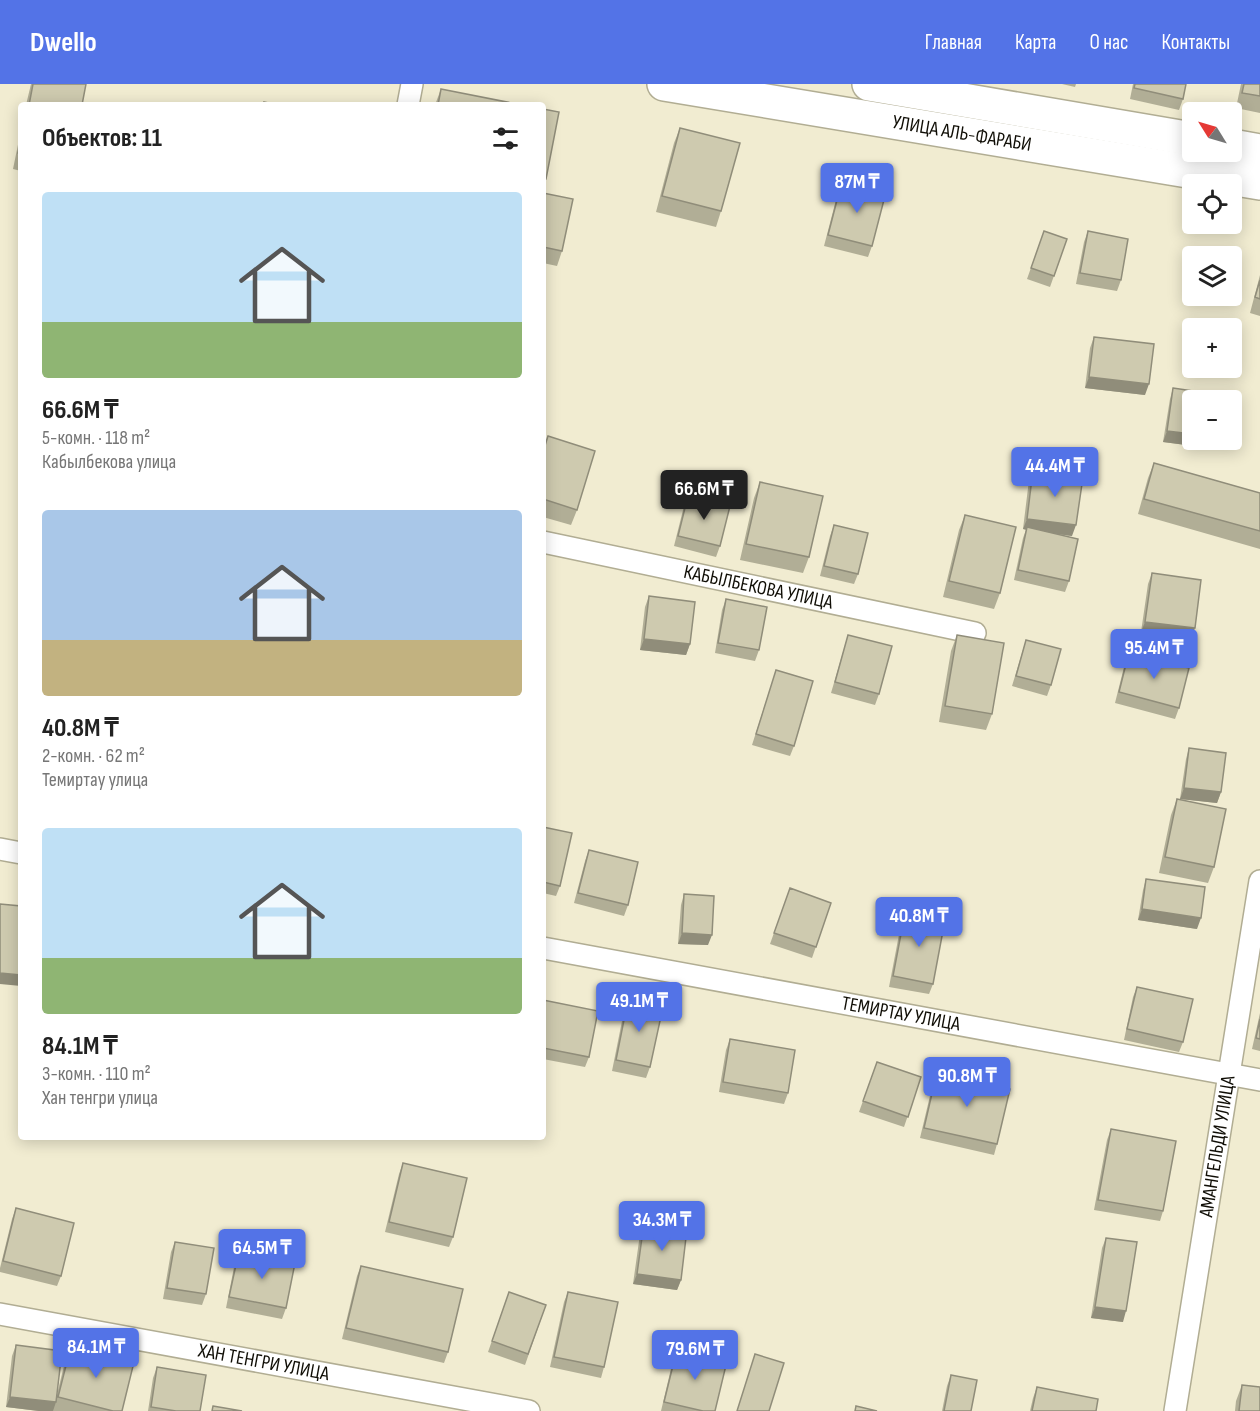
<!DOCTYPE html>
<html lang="ru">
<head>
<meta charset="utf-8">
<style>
  body { margin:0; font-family:"Sofia Sans Condensed",sans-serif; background:#f6f6f6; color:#222; height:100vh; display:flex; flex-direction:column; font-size:22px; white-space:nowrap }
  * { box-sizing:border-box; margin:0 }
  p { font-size:20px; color:#767676 }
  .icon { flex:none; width:33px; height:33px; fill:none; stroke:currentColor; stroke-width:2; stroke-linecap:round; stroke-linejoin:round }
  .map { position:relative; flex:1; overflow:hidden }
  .details { position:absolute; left:18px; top:18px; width:528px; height:1038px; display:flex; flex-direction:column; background:#fff; border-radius:6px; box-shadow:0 3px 15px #0003 }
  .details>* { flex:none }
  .needle { width:39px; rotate:307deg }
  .tools { position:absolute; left:1182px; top:18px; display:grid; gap:12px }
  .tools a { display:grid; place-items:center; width:60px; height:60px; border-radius:6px; background:#fff; box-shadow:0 3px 15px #0003; font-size:30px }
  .price { position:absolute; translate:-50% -51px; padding:0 14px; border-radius:6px; background:#5373e7; color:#fff; font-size:20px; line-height:39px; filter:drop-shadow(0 2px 3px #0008) }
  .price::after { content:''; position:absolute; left:50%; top:36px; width:18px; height:14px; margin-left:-9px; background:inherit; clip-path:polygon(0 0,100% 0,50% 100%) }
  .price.selected { background:#222; color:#fff }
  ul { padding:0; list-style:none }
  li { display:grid; align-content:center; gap:12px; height:318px; padding:0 24px }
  li span { display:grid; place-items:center; height:186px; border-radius:6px; color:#555 }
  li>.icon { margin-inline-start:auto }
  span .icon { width:108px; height:108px; fill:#fffc; stroke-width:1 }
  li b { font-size:26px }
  h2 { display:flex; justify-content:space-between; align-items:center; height:72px; padding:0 24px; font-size:26px }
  header { display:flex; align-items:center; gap:36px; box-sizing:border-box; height:84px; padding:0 30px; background:#5373e7; color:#fff }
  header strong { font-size:28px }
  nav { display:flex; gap:33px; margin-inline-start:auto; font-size:21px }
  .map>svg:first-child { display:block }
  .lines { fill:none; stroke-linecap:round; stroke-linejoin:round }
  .minor-casing { stroke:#b1ad93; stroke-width:24 }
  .primary-casing { stroke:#b1ad93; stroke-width:36 }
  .minor { stroke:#fff; stroke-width:21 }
  .primary { stroke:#fff; stroke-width:33 }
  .wall { fill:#b1ae96 }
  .shaded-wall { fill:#908d7a }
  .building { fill:#cecaaf; stroke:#908d7a; stroke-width:1.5 }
  .labels { text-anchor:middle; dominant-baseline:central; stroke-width:6; stroke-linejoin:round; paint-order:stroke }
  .street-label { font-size:20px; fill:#100e06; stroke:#fff }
</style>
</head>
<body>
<header>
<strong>Dwello</strong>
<nav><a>Главная</a><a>Карта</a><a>О нас</a><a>Контакты</a></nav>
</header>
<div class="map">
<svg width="1260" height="1327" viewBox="0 0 1260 1327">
  <rect width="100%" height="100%" fill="#f1ecd1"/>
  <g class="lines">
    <g class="minor-casing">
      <g id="minor">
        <path d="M408 21 412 0"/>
        <path id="s1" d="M543 458 975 549"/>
        <path d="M0 765 21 769"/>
        <path id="s2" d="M543 864 1260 996"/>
        <path id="s3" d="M0 1230 529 1327"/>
        <path id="s4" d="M1175 1327 1260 797"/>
      </g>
    </g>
    <g class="primary-casing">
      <g id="primary">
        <path id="s5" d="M664 0 1260 99"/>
        <path d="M869 0 1192 55"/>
        <path d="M1232 62 1260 67"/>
      </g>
    </g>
    <use href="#minor" class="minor"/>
    <use href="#primary" class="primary"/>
  </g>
  <path class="wall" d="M31 0H86L82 21H26Z
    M1062 0H1076L1075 3Z
    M1133 0H1186L1183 15 1179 26 1130 15Z
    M1241 0H1260V29L1236 24Z
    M441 5 522 21H435Z
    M680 44 721 127 716 143 656 128 674 59Z
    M21 46V87L13 85Z
    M842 97 872 162 868 173 824 162 838 108Z
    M543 109 562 167 557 182 543 179Z
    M1044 147 1067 155 1050 203 1027 195Z
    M1088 147 1121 196 1117 207 1076 200 1084 158Z
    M1260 191V232L1250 229Z
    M1094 253 1145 311 1085 304 1090 264Z
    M1173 304 1192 356H1220L1217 365 1163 358 1170 315Z
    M548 352 577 426 571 441 543 433V366Z
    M1154 379 1260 409V465L1138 430 1148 394Z
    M1033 386 1072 452 1055 450 1069 497 1065 508 1014 496 1023 454 1026 446 1023 445 1029 396Z
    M760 398 809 473 803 489 740 476 754 414Z
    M688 412 720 462 716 473 674 462 684 422Z
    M965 431 1000 509 994 525 943 513 959 446Z
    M834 441 858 490 854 500 820 492 830 452Z
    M1152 489 1191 555 1141 548 1148 500Z
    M649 512 690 560 686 571 640 566 645 523Z
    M726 515 759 566 755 577 715 569 722 526Z
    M848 551 879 610 875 621 831 609Z
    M957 551 992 630 986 646 939 638 951 567Z
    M1026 556 1051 601 1047 612 1012 602Z
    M1129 568 1179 624 1175 635 1115 619 1125 579Z
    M776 586 794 662 790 672 752 661Z
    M1189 664 1221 708 1217 719 1180 715 1186 675Z
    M1177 715 1214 783 1208 799 1159 789 1171 731Z
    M543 743 560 802 556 812 543 809Z
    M589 766 628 821 624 832 574 819 585 777Z
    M1146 795 1197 845 1138 836 1143 806Z
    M790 804 831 819 812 874 770 860Z
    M684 810 708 861 678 860 681 821Z
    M905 829 933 900 929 910 889 903 901 840Z
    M1137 903 1183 958 1179 968 1124 956 1133 913Z
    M543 916 589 973 585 983 543 975Z
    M628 916 650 983 646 994 612 987 624 927Z
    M1260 929V967L1252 965Z
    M730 955 788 1009 784 1020 719 1008 726 966Z
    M877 978 921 993 904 1043 859 1028Z
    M937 988 997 1060 994 1071 920 1054 933 999Z
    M1111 1045 1163 1127 1160 1137 1094 1126 1107 1056Z
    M403 1079 453 1153 449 1163 385 1148 399 1090Z
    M16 1124 61 1192 57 1202 0 1188V1184L12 1135Z
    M644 1139 681 1196 677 1206 633 1200 640 1150Z
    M1106 1154 1123 1238 1091 1234 1102 1164Z
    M175 1158 206 1210 202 1221 163 1215 171 1168Z
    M239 1167 286 1224 282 1235 226 1224 235 1178Z
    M361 1182 448 1268 444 1279 342 1255 357 1192Z
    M509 1208 546 1221 525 1281 488 1268Z
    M568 1208 604 1283 601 1294 550 1283 564 1218Z
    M16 1261 57 1310 65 1278 71 1262 122 1327H39L6 1323 12 1272Z
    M677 1265 715 1327H661L673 1276Z
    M157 1283 200 1327H148L153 1294Z
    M951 1291 971 1327H942L947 1302Z
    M1242 1301 1260 1327H1235L1236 1317Z
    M1037 1303 1096 1327H1030L1033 1314Z"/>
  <path class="shaded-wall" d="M1089 293 1149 300 1145 311 1085 304Z
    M1167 347 1192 350V356H1220L1217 365 1163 358Z
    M1027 435 1076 441 1072 452 1023 445Z
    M1145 538 1195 544 1191 555 1141 548Z
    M644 555 690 560 686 571 640 566Z
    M1184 704 1221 708 1217 719 1180 715Z
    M1142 825 1201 834 1197 845 1138 836Z
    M682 849 712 851 708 861 678 860Z
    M0 889 21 891V902L0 900Z
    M637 1190 681 1196 677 1206 633 1200Z
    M1095 1223 1126 1227 1123 1238 1091 1234Z
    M10 1313 56 1318 53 1327H39L6 1323Z"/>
  <path class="building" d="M33 0H86L82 21H29Z
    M1135 0H1186L1183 15 1134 4Z
    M1244 0H1260V12L1242 9Z
    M441 5 522 21H438Z
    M264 18 278 21H264Z
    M543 25 559 28 546 95H543Z
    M680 44 740 59 721 127 662 112Z
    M21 56V70L18 69Z
    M842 97 886 108 872 162 828 151Z
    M543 109 573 115 562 167 543 163Z
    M1044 147 1067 155 1054 192 1031 184Z
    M1088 147 1128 155 1121 196 1080 189Z
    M1260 196V215L1255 213Z
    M1094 253 1154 260 1149 300 1089 293Z
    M1173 304 1227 312 1226 316H1192V350L1167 347Z
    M548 352 595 367 577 426 543 415V368Z
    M1154 379 1260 409V447L1144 415Z
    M1033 386 1083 393 1076 441 1027 435Z
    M760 398 823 412 809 473 746 460Z
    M688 412 730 422 720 462 678 452Z
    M965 431 1016 443 1000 509 949 497Z
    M834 441 868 449 858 490 824 482Z
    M1027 443 1078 455 1069 497 1018 486Z
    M1152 489 1201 496 1195 544 1145 538Z
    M649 512 695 518 690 560 644 555Z
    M726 515 767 523 759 566 718 559Z
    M848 551 892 562 879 610 835 598Z
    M957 551 1004 559 992 630 945 622Z
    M1026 556 1061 565 1051 601 1016 592Z
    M1129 568 1189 584 1179 624 1119 608Z
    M776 586 813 597 794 662 756 650Z
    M1189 664 1226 669 1221 708 1184 704Z
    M1177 715 1226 725 1214 783 1165 773Z
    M543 743 572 749 560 802 543 798Z
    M589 766 638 778 628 821 578 809Z
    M1146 795 1205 803 1201 834 1142 825Z
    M790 804 831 819 816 863 774 849Z
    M684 810 714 812 712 851 682 849Z
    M0 820 21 822V891L0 889Z
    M905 829 945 836 933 900 893 892Z
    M1137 903 1193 915 1183 958 1127 945Z
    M543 916 598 927 589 973 543 964Z
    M628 916 663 923 650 983 616 976Z
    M1260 935V955L1256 954Z
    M730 955 795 966 788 1009 723 998Z
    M877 978 921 993 908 1033 863 1017Z
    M937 988 1010 1005 997 1060 924 1044Z
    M1111 1045 1176 1057 1163 1127 1098 1116Z
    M403 1079 467 1094 453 1153 389 1138Z
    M16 1124 74 1139 61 1192 3 1177Z
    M644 1139 687 1145 681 1196 637 1190Z
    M1106 1154 1137 1158 1126 1227 1095 1223Z
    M175 1158 214 1164 206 1210 167 1204Z
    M239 1167 295 1179 286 1224 229 1213Z
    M361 1182 463 1205 448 1268 346 1244Z
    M509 1208 546 1221 528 1270 492 1257Z
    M568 1208 618 1218 604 1283 554 1273Z
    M16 1261 62 1267 56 1318 10 1313Z
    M71 1262 134 1278 122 1327H113L58 1313Z
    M677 1265 727 1277 715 1327H703L664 1318Z
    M755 1270 784 1279 769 1327H737Z
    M157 1283 206 1291 200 1327H176L151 1323Z
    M951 1291 977 1296 971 1327H944Z
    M1242 1301 1260 1303V1327H1239Z
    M1037 1303 1098 1315 1096 1327H1032Z
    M213 1322 242 1327H212Z
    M856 1322 877 1327H855Z"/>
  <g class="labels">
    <g class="street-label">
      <text stroke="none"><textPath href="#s5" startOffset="302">УЛИЦА АЛЬ-ФАРАБИ</textPath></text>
      <text stroke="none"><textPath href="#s1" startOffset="220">КАБЫЛБЕКОВА УЛИЦА</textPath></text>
      <text stroke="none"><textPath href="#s2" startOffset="364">ТЕМИРТАУ УЛИЦА</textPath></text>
      <text stroke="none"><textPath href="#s4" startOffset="268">АМАНГЕЛЬДИ УЛИЦА</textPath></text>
      <text stroke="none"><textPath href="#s3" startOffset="268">ХАН ТЕНГРИ УЛИЦА</textPath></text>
    </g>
  </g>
</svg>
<div class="tools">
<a><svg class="needle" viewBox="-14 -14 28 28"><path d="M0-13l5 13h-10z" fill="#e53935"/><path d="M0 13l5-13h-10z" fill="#767676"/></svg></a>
<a><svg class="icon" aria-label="locate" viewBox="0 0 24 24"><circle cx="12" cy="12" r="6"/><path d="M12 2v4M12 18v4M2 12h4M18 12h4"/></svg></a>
<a><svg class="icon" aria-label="layers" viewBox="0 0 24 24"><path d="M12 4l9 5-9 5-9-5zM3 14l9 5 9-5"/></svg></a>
<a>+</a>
<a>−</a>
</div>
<b class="price" style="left:857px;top:130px">87M ₸</b>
<b class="price" style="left:1055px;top:414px">44.4M ₸</b>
<b class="price selected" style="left:704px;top:437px">66.6M ₸</b>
<b class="price" style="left:1154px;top:596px">95.4M ₸</b>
<b class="price" style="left:919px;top:864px">40.8M ₸</b>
<b class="price" style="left:639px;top:949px">49.1M ₸</b>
<b class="price" style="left:967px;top:1024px">90.8M ₸</b>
<b class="price" style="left:662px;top:1168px">34.3M ₸</b>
<b class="price" style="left:262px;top:1196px">64.5M ₸</b>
<b class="price" style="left:96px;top:1295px">84.1M ₸</b>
<b class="price" style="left:695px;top:1297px">79.6M ₸</b>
<section class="details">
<h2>Объектов: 11<svg class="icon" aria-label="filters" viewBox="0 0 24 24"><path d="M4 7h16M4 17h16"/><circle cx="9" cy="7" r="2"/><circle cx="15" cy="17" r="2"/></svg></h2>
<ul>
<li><span style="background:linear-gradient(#bfe0f5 70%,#8fb573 0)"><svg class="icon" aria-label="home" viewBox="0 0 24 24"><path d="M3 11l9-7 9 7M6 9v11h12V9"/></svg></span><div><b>66.6M ₸</b><p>5-комн. · 118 m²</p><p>Кабылбекова улица</p></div></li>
<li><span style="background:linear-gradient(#a9c7e8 70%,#c2b280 0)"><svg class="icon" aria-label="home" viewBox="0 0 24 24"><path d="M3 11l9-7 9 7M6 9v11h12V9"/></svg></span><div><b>40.8M ₸</b><p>2-комн. · 62 m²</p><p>Темиртау улица</p></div></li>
<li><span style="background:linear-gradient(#bfe0f5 70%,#8fb573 0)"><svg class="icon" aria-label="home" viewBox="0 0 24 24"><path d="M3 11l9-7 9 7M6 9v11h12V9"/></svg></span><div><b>84.1M ₸</b><p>3-комн. · 110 m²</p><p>Хан тенгри улица</p></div></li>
</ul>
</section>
</div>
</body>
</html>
